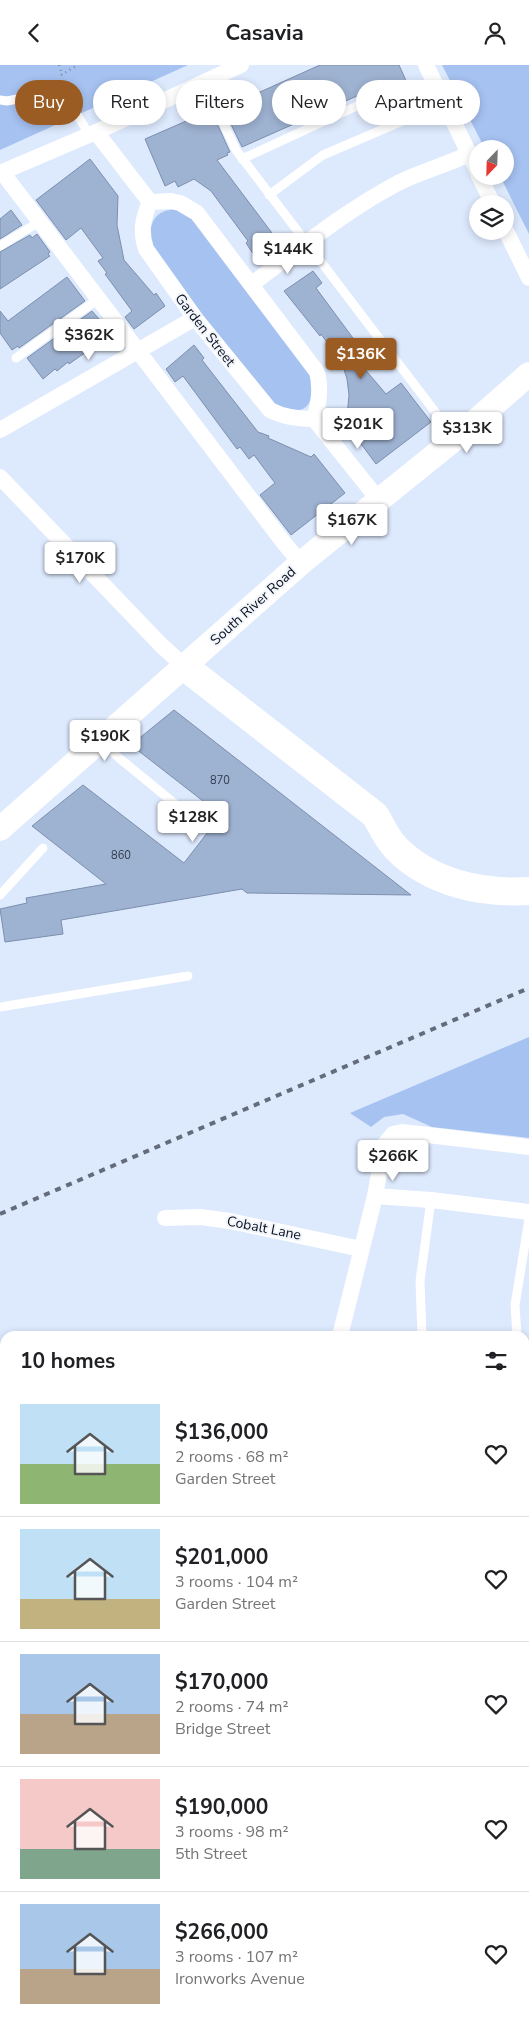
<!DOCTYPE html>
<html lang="en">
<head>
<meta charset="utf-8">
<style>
  body { margin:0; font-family:"Nunito Sans",sans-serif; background:#f6f6f6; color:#202124; height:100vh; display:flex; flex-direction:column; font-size:19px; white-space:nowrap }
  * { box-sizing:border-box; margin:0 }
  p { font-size:16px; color:#757577 }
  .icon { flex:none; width:28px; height:28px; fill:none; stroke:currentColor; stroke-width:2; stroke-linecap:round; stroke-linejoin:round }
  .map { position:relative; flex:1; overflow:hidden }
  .drawer { position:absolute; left:0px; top:1266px; width:530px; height:696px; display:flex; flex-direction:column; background:#fff; border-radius:15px 15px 0 0; box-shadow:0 2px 8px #0003 }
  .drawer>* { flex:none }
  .banner { position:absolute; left:15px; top:15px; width:500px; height:45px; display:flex; gap:10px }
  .needle { width:32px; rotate:203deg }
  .fabs { position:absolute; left:469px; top:75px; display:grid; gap:10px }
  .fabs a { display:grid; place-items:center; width:45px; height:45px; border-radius:50%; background:#fff; box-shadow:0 2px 8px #0003; font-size:25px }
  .price { position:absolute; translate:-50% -42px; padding:0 11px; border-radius:5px; background:#fff; color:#222; font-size:16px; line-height:32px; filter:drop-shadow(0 1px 2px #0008) }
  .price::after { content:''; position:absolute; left:50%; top:30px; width:15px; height:11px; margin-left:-8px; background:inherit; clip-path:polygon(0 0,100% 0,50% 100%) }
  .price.active { background:#9b5c23; color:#fff }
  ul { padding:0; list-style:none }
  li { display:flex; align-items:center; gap:15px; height:125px; padding:0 20px }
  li+li { border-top:1px solid #e0e0e0 }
  li span { display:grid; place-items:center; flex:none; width:140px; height:100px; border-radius:0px; color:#555 }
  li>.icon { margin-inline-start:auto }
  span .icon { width:60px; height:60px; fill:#fffc; stroke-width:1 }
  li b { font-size:21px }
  h2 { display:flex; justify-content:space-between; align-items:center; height:60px; padding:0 20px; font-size:21px }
  .chip { padding:0 18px; border-radius:22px; background:#fff; box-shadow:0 2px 8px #0003; font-size:18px; line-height:45px }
  .chip.active { background:#9b5c23; color:#fff }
  header { display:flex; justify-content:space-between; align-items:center; height:65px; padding:0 20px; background:#fff; font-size:22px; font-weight:700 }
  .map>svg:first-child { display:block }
  .green { fill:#a6c2f1 }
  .building { fill:#9eb2d1; stroke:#7d8fad }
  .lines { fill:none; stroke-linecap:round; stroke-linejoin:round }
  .path { stroke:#838d9d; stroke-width:2.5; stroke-dasharray:1 4; stroke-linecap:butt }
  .lane { stroke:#fff; stroke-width:9 }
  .street { stroke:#fff; stroke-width:16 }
  .secondary { stroke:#fff; stroke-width:24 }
  .highway { stroke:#fff; stroke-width:28 }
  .rail { stroke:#636c7b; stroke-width:4; stroke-dasharray:6 6; stroke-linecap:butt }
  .labels { text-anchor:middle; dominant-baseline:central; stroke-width:4; stroke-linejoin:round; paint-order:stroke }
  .number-label { font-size:11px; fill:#2e3848 }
  .street-label { font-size:14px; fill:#09101b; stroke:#f2f6fc }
</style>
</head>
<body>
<header><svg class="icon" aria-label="back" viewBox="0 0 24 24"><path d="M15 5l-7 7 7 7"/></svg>Casavia<svg class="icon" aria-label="person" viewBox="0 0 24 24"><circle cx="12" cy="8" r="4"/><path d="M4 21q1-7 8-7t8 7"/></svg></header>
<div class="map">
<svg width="529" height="1962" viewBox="0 0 529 1962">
  <rect width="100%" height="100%" fill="#dde9fd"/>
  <path class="green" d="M0 0H188L0 85Z
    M442 0H529V169L500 111H505V84H485Z
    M175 144 188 147 313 308C312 319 315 343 299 345 291 346 279 342 271 340L150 181C149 161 152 146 175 144Z
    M529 972V1073L432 1062 403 1049 384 1052 371 1062 350 1048Z"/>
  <path class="building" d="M320 0H399L416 38 388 50 375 23 242 82 227 51H234L229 41Z
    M207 47 209 52H214L230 87 227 88 228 90 217 95 275 172 273 174 274 175 254 190 246 178 248 176 211 126 194 114 178 122 175 116 165 121 145 74Z
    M90 94 118 131 117 160 124 195 154 230 156 228 165 241 134 264 125 252 132 246 105 209 107 208 98 196 103 193 81 163 66 175 36 135Z
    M11 145 22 160 0 174V154Z
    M37 169 50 187 48 189 50 191 0 224V187L30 170 32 173Z
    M313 206 322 218 316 223 361 284 359 285 368 297 363 302 386 329 401 318 431 357 376 399 347 360 351 356 347 352 349 330 347 314 342 298 321 269 320 271 284 226Z
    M67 212 85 236 19 283 18 281 12 285 0 268V246L8 256Z
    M92 246 105 261 97 267 103 275 69 299 68 297 57 306 55 304 43 314 27 293Z
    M194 280 204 293 202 295 258 367 269 371 268 373 311 392 314 389 345 428 291 470 260 430 275 418 254 390 249 394 240 382 237 384 183 311 175 317 166 304Z
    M174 645 411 830 247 828 242 824 61 855 63 869 5 877 0 844 27 838 26 833 106 819 32 761 83 720 184 798 221 750 131 680Z"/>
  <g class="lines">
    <path class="path" d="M59 0 62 10
      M61 10 78 0"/>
    <path class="lane" d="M204 17 236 85 455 373
      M0 35 7 36 27 32 46 22H60L89 69
      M242 94 372 34
      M269 130 323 90 407 54
      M0 181 39 157
      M16 293 98 234
      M101 675 119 693 190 751
      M0 830 43 783
      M0 942 188 911
      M422 1271 420 1216 431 1135
      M517 1271 515 1240 529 1154
      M0 1366 5 1367
      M525 1690 529 1686
      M525 1696 529 1702
      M525 1751 529 1747
      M525 1838 529 1834
      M128 1962 129 1958
      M404 1962 408 1958"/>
    <path class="street" d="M426 0 478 107
      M96 67 150 137
      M2 107 284 478 301 498
      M0 108 96 67 241 0
      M479 111 493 139
      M150 137C143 153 140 166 146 184L195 253 270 345C283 352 300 354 314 354
      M150 137 171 136 180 138 197 148 317 307C321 322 319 339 314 354
      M505 164 529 213
      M252 219C300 183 345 146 398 118 420 107 446 100 469 89
      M314 354 378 434
      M0 365 195 253
      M0 412 161 580 185 602
      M375 1131 431 1135 529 1147
      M165 1153 200 1152 230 1156 361 1184
      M340 1271 375 1131 384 1080 393 1069 402 1067 529 1082
      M525 1303H529
      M525 1392 529 1393
      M0 1517 5 1520"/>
    <path class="secondary" d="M0 764 301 498 456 373 529 309
      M525 1529 529 1528
      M525 1593H529
      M0 1647 5 1646
      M0 1684 5 1683
      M0 1711 5 1703
      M0 1928 5 1940
      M31 1962 39 1958"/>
    <path class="highway" d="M185 602 375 750C381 760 387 774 396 783 430 818 482 829 529 826"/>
    <path class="rail" d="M0 1149 529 923"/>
  </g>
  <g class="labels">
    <g class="number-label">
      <text x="220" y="715">870</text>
      <text x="121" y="790">860</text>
    </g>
    <g class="street-label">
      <text transform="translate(205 265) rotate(52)">Garden Street</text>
      <text transform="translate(253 541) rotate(-42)">South River Road</text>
      <text transform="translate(264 1163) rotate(11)">Cobalt Lane</text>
    </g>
  </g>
</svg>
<div class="fabs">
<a><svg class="needle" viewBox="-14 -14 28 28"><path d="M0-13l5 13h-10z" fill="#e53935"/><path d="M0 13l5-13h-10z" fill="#757577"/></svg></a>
<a><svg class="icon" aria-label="layers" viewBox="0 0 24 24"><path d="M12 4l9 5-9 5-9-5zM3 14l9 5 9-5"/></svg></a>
</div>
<b class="price" style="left:288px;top:210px">$144K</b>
<b class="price" style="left:89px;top:296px">$362K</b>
<b class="price active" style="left:361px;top:315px">$136K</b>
<b class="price" style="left:358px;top:385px">$201K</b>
<b class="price" style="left:467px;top:389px">$313K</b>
<b class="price" style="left:352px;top:481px">$167K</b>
<b class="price" style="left:80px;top:519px">$170K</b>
<b class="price" style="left:105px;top:697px">$190K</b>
<b class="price" style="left:193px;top:778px">$128K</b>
<b class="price" style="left:393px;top:1117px">$266K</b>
<div class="banner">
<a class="chip active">Buy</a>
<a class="chip">Rent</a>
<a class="chip">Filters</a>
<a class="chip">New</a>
<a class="chip">Apartment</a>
</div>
<section class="drawer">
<h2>10 homes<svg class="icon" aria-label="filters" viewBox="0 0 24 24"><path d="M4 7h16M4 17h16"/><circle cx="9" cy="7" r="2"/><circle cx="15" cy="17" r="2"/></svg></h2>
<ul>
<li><span style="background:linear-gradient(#bfe0f5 60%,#8fb573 0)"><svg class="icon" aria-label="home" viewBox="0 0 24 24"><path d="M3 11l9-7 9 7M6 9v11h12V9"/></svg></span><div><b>$136,000</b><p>2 rooms · 68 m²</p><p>Garden Street</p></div><svg class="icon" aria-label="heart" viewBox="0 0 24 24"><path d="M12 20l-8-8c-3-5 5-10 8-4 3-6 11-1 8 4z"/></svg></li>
<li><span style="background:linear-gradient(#bfe0f5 70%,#c2b280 0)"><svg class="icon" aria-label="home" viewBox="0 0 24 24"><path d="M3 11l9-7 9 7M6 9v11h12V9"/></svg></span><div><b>$201,000</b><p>3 rooms · 104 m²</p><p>Garden Street</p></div><svg class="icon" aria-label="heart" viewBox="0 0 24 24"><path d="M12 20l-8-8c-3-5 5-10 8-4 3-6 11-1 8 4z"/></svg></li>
<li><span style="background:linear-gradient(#a9c7e8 60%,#b9a48a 0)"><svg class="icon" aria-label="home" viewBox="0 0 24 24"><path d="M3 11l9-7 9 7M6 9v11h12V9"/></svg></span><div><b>$170,000</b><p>2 rooms · 74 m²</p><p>Bridge Street</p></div><svg class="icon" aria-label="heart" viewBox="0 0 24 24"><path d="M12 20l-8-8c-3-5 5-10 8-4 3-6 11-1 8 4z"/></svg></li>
<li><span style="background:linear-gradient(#f6c9c9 70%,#7fa58c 0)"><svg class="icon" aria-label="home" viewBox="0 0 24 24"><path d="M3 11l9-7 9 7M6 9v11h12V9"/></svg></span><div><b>$190,000</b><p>3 rooms · 98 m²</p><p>5th Street</p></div><svg class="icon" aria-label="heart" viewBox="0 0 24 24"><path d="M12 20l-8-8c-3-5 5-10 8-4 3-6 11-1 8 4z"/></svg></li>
<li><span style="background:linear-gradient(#a9c7e8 65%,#b9a48a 0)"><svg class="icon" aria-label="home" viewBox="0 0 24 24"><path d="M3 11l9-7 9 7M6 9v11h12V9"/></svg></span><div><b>$266,000</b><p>3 rooms · 107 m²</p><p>Ironworks Avenue</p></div><svg class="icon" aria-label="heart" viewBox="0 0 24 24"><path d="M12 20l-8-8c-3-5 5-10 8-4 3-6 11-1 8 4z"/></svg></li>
</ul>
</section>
</div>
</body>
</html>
